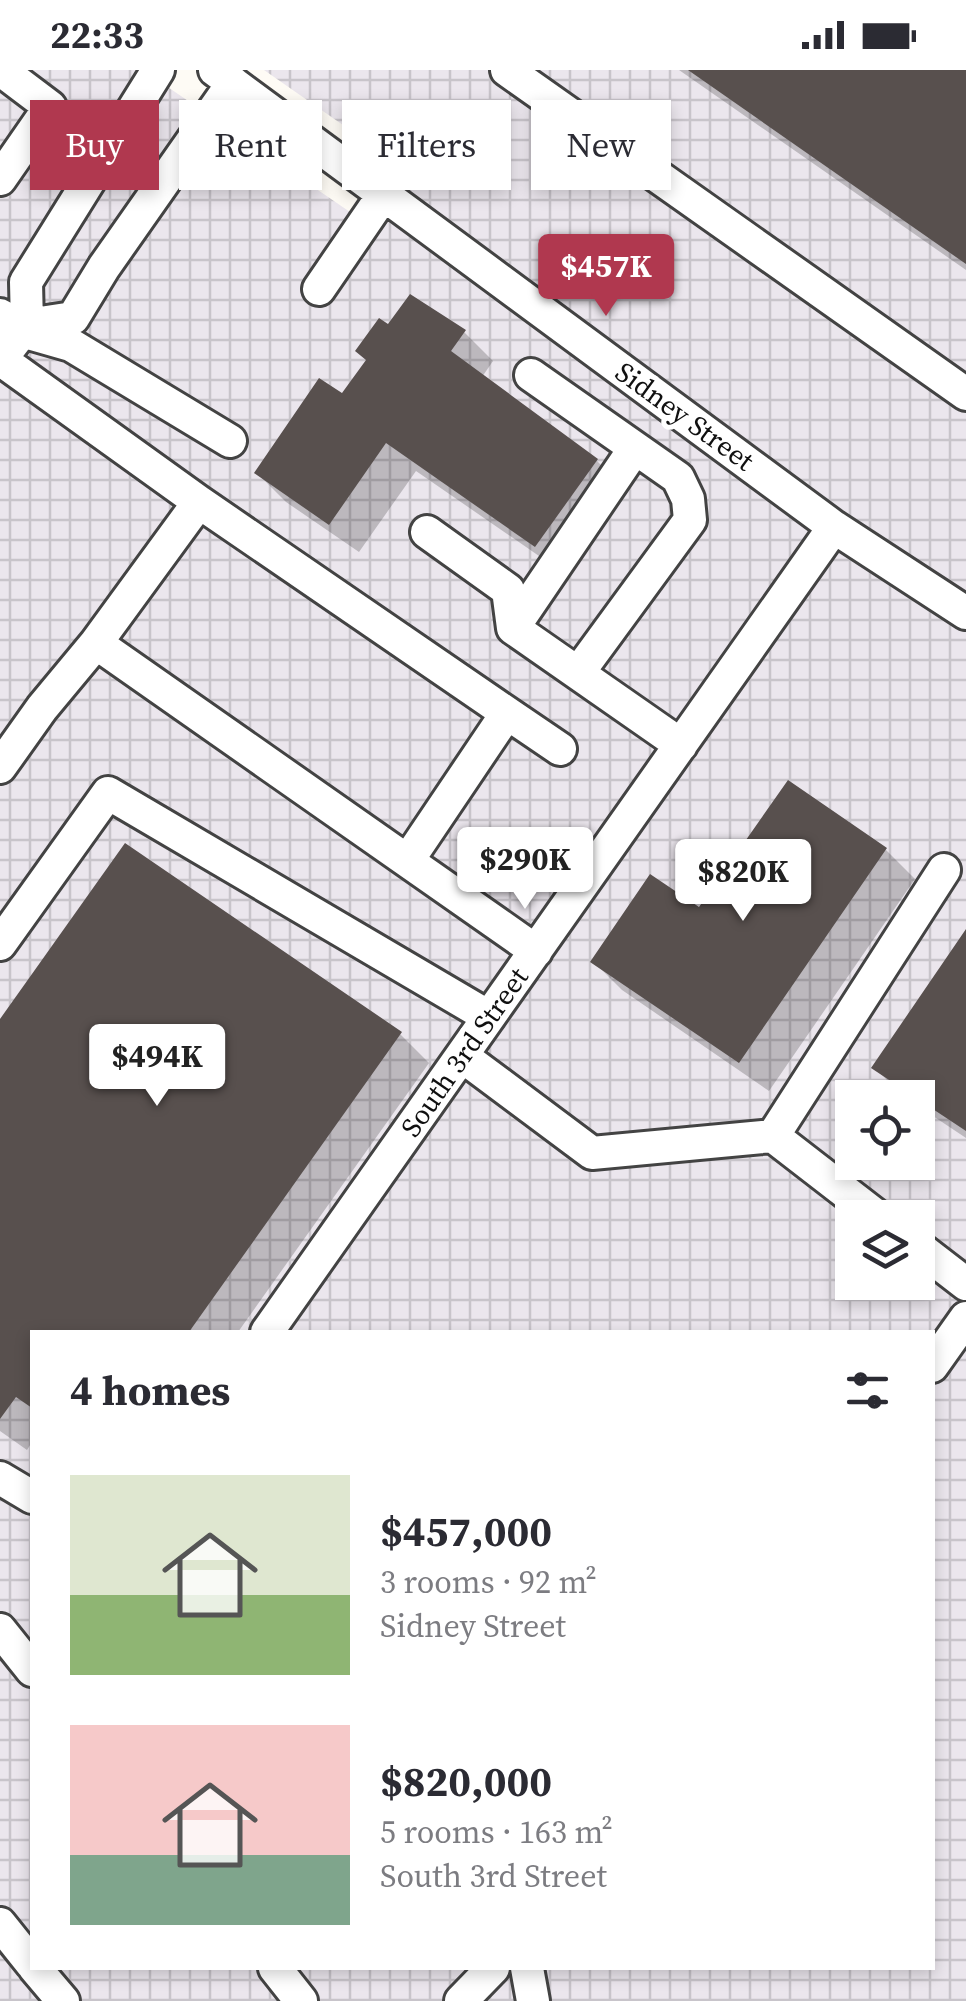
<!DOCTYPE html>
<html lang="en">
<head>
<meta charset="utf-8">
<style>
  body { margin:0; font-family:"Source Serif 4",serif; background:#f7f7f7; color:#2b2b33; height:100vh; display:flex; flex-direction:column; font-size:38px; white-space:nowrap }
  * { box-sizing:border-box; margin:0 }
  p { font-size:32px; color:#7c7c81 }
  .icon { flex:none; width:55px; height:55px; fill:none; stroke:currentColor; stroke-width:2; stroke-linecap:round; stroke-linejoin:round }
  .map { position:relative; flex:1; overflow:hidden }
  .panel { position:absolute; left:30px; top:1260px; width:905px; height:640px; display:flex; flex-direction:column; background:#fff; border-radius:0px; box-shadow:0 5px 15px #0003 }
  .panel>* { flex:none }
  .top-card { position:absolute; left:30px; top:30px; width:908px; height:90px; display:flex; gap:20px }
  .buttons { position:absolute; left:835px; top:1010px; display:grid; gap:20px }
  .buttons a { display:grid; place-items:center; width:100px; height:100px; border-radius:0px; background:#fff; box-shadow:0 5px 15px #0003; font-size:50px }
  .price { position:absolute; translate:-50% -85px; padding:0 22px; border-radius:10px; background:#fff; color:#222; font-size:32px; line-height:65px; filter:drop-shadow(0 2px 5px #0008) }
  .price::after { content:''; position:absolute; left:50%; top:60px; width:30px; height:22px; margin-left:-15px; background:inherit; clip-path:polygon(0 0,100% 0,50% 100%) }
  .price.selected { background:#b0384f; color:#fff }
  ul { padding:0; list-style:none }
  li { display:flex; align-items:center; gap:30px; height:250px; padding:0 40px }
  li span { display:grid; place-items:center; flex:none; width:280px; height:200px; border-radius:0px; color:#555 }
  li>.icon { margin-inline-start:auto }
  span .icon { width:120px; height:120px; fill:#fffc; stroke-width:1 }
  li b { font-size:42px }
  h2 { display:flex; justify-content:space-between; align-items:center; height:120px; padding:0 40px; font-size:42px }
  .pill { padding:0 35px; border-radius:0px; background:#fff; box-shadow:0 5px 15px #0003; font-size:35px; line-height:90px }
  .pill.selected { background:#b0384f; color:#fff }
  .status { display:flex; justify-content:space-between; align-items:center; height:70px; padding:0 50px; background:#fff; direction:ltr }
  .status svg { height:28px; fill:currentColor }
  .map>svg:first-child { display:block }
  .industrial { fill:url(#industrial-grid); fill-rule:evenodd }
  .shadow { fill:#0003 }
  .building { fill:#58504e }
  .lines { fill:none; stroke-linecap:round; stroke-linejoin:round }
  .minor-casing { stroke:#434343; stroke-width:38 }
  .minor { stroke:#fff; stroke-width:32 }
  .labels { text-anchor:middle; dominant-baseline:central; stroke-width:10; stroke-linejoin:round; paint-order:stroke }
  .street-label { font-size:28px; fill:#101010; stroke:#fff }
</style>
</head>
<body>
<div class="status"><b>22:33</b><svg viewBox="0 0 49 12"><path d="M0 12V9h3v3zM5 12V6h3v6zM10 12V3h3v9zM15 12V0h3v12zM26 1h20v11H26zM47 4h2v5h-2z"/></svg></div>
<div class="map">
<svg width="966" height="1931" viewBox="0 0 966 1931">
  <defs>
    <pattern id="industrial-grid" width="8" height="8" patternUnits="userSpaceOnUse" patternTransform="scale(2.5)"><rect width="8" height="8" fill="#ebe6ed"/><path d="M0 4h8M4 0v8" fill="none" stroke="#c8c4ca"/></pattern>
  </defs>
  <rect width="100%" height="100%" fill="#fefbf5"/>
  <path class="industrial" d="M0 0H143L350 142 386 85 264 0H966V1931H0ZM852 1028H918V1092H852ZM852 1148H918V1212H852ZM32 1262H932V1898H32Z"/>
  <path class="shadow" d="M679 0H966V200Z
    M389 258 464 262 493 291 482 307 597 391 626 420 565 504 416 401 359 482 286 432 257 403 343 327Z
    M125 777 400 964 429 993 238 1262H32V1372L27 1380 0 1361V953Z
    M886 780 915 809 769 1021 622 920 593 891 700 841Z
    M966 863V1068L918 1036V1028L904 1027 875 998Z"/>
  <path class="building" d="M688 0H966V194Z
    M410 224 466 260 451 281 598 389 535 477 386 373 329 455 254 403 319 308 342 323 366 290 355 281 379 248 388 254Z
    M788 710 887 778 739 993 590 892 650 804 699 837Z
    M125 773 402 962 189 1262H32V1338L16 1327 0 1349V949Z
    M966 859V1061L871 998Z"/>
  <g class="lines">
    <g class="minor-casing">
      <path id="minor" d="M215 0 834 457 966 543
        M507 0 966 324
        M0 109 50 37 1 0
        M319 219 384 124
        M0 245 22 261 71 275 230 371
        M27 255 73 248 104 197 233 13
        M0 289 199 432
        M0 290 27 255 26 212 158 0
        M531 305 678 408 688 429 690 450 578 603
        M427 462 508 520 513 558 681 675
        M513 558 635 378
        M96 573 199 432 507 643 408 790
        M507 643 560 679
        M0 697 42 638 96 573 536 881
        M0 874 108 723 489 947
        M462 986 592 1083 773 1066 944 800
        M773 1066 879 1148
        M918 1177 966 1214
        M267 1262 834 457
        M932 1296 966 1248
        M0 1408 32 1427
        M0 1560 32 1600
        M0 1854 32 1894
        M35 1898 63 1931
        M275 1898 301 1931
        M527 1898 533 1931
        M461 1931 493 1898"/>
    </g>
    <use href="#minor" class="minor"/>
  </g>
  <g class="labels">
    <g class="street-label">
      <text transform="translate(685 346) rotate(36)">Sidney Street</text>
      <text transform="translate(464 982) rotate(-55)">South 3rd Street</text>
    </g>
  </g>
</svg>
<div class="buttons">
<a><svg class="icon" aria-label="locate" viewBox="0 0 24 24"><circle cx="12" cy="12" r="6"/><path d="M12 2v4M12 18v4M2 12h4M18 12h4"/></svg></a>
<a><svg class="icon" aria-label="layers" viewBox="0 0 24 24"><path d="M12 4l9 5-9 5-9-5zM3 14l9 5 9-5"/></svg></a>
</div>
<b class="price selected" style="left:606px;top:249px">$457K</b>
<b class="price" style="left:525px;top:842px">$290K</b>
<b class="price" style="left:743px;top:854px">$820K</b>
<b class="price" style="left:157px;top:1039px">$494K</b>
<div class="top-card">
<a class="pill selected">Buy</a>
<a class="pill">Rent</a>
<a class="pill">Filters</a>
<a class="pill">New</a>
</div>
<section class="panel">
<h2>4 homes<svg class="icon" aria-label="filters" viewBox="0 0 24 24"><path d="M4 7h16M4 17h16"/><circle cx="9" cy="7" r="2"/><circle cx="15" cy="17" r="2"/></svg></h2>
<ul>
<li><span style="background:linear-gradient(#dfe7d0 60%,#8fb573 0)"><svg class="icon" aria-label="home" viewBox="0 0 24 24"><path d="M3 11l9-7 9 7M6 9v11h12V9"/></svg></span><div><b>$457,000</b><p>3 rooms · 92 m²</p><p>Sidney Street</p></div></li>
<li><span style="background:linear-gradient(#f6c9c9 65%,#7fa58c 0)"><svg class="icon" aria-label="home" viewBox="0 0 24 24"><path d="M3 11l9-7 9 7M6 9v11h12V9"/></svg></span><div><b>$820,000</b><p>5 rooms · 163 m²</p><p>South 3rd Street</p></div></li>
</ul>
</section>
</div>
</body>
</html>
